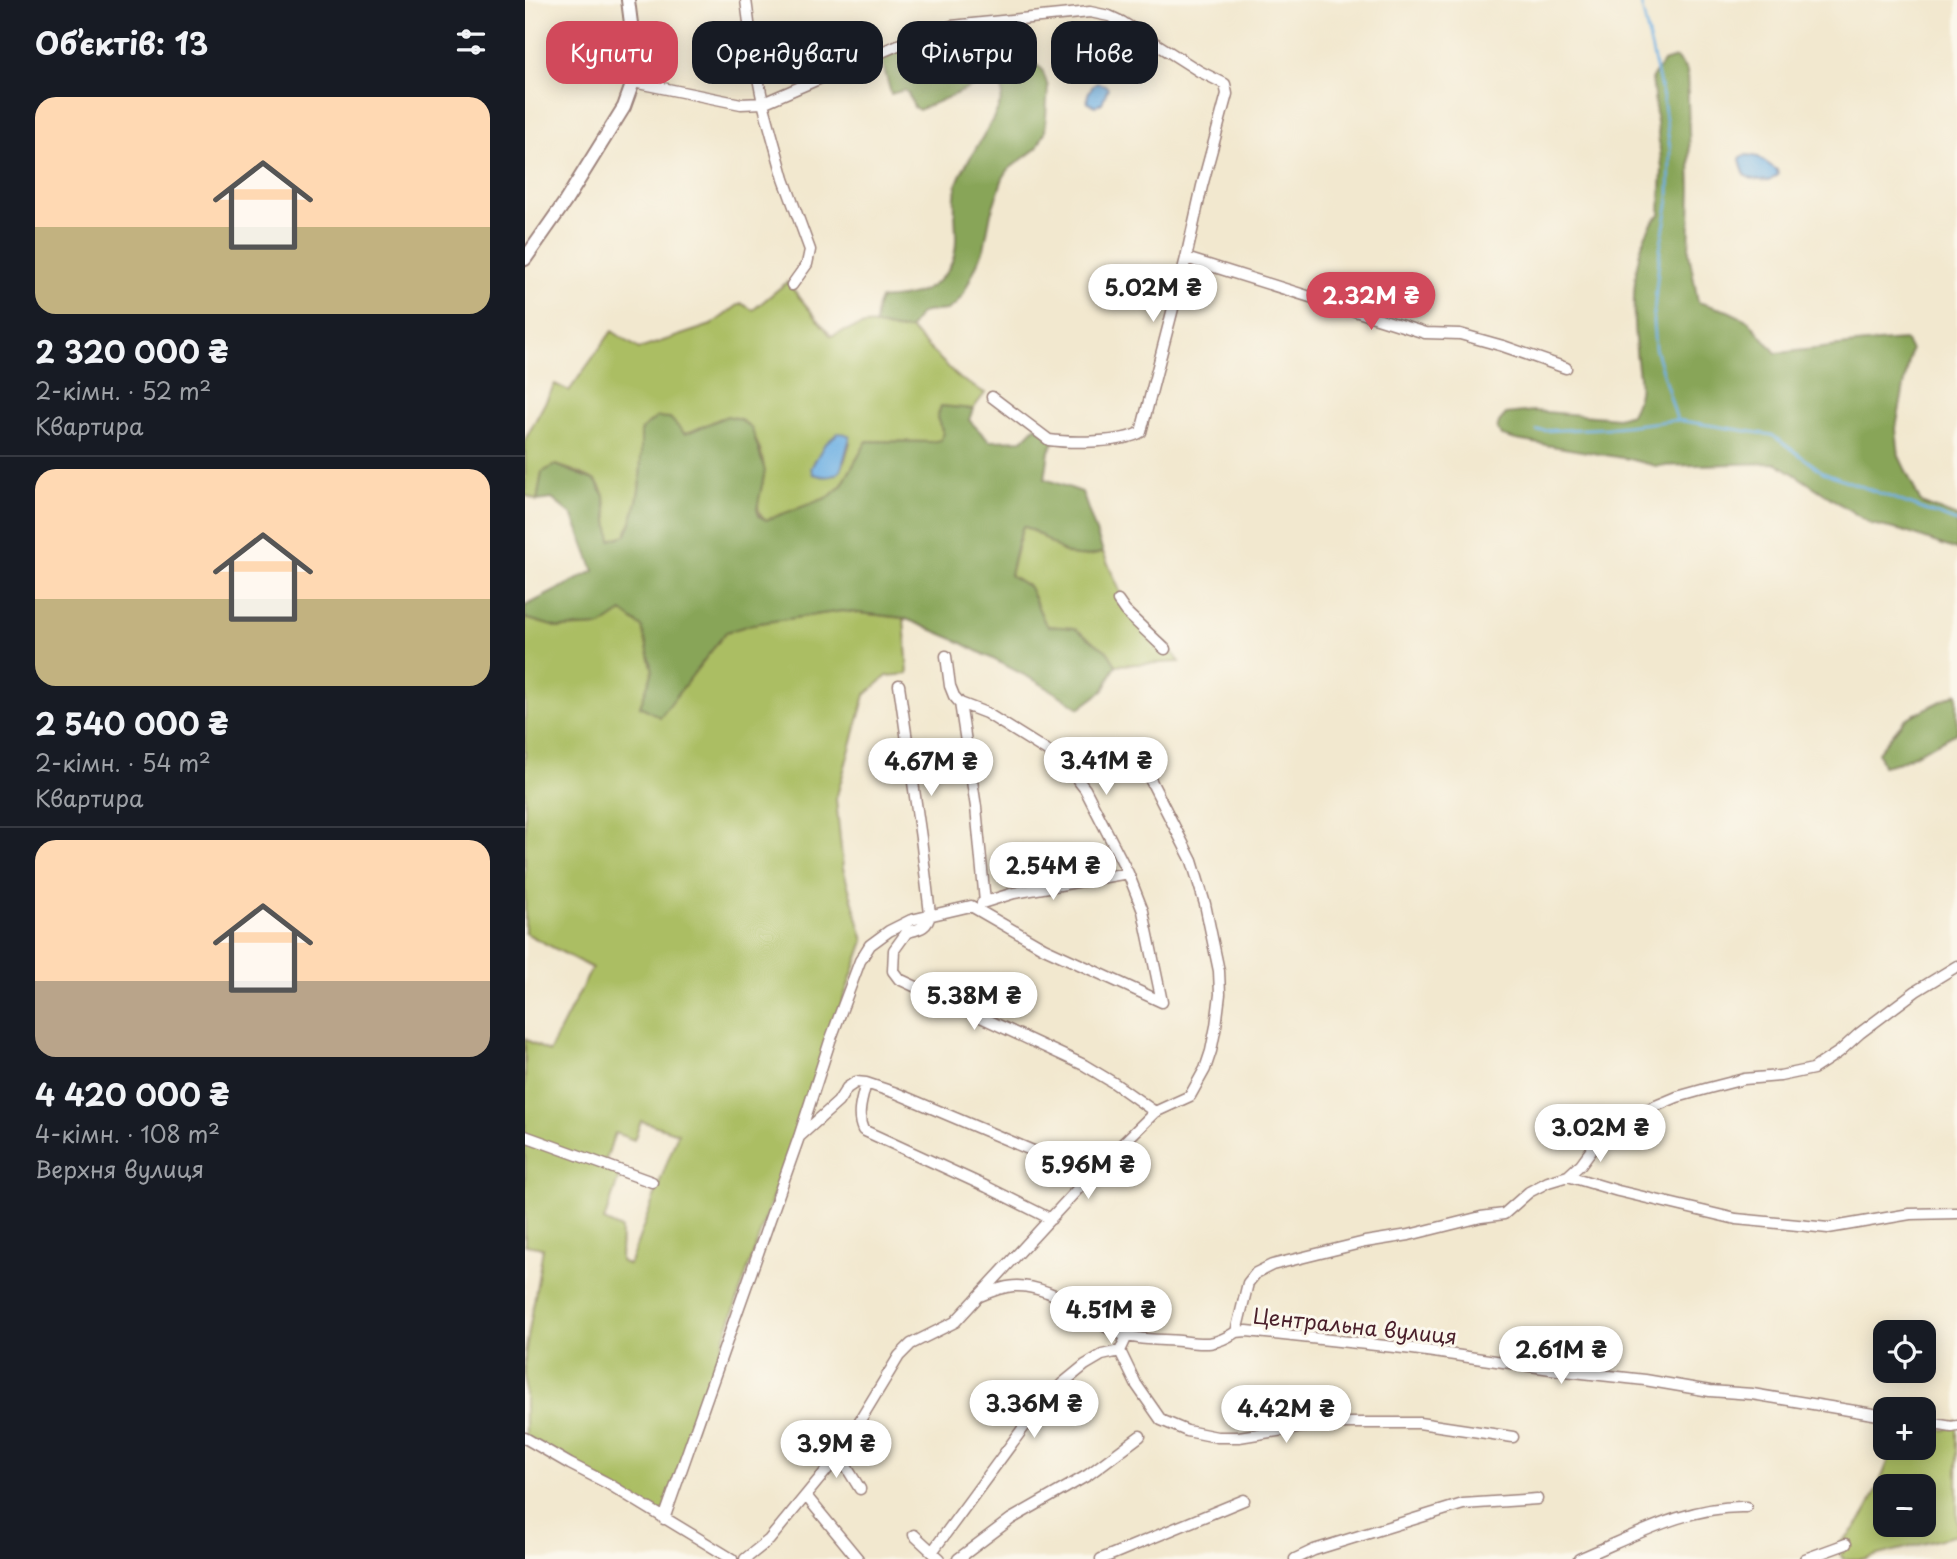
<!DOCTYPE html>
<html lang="uk">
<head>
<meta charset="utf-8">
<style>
  body { margin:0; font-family:"Playpen Sans",sans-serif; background:#20242c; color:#f1f3f6; height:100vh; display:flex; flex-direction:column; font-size:26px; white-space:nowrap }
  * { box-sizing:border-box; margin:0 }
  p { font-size:23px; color:#9ea1a6 }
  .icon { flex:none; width:38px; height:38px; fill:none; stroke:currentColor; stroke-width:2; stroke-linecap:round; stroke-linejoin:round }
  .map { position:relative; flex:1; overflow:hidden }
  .drawer { display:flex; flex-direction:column; background:#171b24; width:525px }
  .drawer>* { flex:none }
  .top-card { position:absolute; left:21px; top:21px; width:665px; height:63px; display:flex; gap:14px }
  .tools { position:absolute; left:1348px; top:1320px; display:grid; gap:14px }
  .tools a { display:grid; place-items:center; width:63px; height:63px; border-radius:14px; background:#171b24; box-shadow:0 4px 18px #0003; font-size:35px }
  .price { position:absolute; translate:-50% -60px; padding:0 16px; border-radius:24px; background:#fff; color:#222; font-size:23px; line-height:46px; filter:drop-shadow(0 2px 4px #0008) }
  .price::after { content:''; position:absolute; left:50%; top:42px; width:21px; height:16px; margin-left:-10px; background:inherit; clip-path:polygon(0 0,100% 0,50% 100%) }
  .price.current { background:#d1495b; color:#fff }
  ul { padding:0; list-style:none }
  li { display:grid; align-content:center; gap:14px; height:371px; padding:0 35px }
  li+li { border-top:2px solid #363941 }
  li span { display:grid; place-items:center; height:217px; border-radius:21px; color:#555 }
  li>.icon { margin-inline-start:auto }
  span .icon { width:126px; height:126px; fill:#fffc; stroke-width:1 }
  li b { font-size:30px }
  h2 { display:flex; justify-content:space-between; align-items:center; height:84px; padding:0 35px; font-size:30px }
  .tag { padding:0 24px; border-radius:21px; background:#171b24; box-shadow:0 4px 18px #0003; font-size:24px; line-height:63px }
  .tag.current { background:#d1495b; color:#fff }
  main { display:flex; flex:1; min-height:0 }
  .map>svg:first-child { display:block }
  .green { fill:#abbe63; stroke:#7a6e47; stroke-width:2; fill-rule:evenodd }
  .forest { fill:#88a559; stroke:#696242; stroke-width:2 }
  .water { fill:#6eb0e3; stroke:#5c6887; stroke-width:2 }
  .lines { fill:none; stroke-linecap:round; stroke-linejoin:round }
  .stream { stroke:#6eb0e3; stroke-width:2.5 }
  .minor-casing { stroke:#9e847d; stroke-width:13 }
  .tertiary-casing { stroke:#9e847d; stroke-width:16 }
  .minor { stroke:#fff; stroke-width:10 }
  .tertiary { stroke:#fff; stroke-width:12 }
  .labels { text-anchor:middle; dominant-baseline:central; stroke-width:6; stroke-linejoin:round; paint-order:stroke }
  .street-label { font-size:21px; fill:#4a1f2b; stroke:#fbf7ec }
</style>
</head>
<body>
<main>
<section class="drawer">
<h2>Об’єктів: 13<svg class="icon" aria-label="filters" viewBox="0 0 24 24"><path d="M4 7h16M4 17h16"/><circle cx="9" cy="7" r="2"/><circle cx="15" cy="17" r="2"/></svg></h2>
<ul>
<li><span style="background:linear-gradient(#ffd9b3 60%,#c2b280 0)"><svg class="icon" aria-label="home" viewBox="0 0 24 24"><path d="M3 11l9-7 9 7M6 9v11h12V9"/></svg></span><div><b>2 320 000 ₴</b><p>2-кімн. · 52 m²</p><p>Квартира</p></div></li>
<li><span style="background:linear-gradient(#ffd9b3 60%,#c2b280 0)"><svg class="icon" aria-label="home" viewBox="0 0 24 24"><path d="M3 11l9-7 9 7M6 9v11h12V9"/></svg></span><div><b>2 540 000 ₴</b><p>2-кімн. · 54 m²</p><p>Квартира</p></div></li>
<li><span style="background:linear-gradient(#ffd9b3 65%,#b9a48a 0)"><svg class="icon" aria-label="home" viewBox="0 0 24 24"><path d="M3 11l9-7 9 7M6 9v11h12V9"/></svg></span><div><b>4 420 000 ₴</b><p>4-кімн. · 108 m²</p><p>Верхня вулиця</p></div></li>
</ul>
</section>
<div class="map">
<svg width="1432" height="1559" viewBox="0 0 1432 1559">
  <rect width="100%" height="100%" fill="#fbf7ec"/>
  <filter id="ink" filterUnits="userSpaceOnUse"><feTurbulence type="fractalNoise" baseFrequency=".0143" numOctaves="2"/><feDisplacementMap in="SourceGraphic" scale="14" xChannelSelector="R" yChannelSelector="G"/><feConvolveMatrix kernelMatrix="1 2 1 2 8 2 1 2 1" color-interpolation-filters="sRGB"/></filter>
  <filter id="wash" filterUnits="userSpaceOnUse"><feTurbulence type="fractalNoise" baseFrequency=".00686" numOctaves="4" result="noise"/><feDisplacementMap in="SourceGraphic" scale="28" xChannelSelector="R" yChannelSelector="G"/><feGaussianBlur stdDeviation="1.57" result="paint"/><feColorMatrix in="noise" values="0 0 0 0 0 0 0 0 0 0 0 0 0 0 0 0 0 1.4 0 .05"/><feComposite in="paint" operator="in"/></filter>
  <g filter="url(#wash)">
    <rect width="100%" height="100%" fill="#f2e8cf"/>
    <path class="green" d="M262 282 306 336C317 332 329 327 340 325 356 322 368 332 385 329L434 378 460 393 448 409 416 406 412 418 418 432 416 440 406 442 342 441 317 485 304 497 241 521C224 508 240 488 239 471 239 456 228 426 214 419 195 410 178 432 159 434 147 436 128 431 116 430 116 472 118 495 101 535L85 540C83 524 83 489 69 480 58 473 43 469 31 465L17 473 12 501 0 495V440L30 384 44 391 87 331 114 349 186 325 216 303 228 310ZM325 443 318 466 288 474 287 468 290 460Z
      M498 526C532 539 536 567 578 552L600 603 641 643 655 662 591 665 582 651 549 629 523 626 519 621 504 587 485 575Z
      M97 611 117 626 128 671 115 706 135 716 201 632 228 624 317 611 379 618 383 674 362 676 340 695 311 799 318 868 339 941 240 1219 138 1518 0 1436V1355L18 1248 0 1245V1039L24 1052 67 968 0 933V618L34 628 75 626ZM116 1121 153 1133 104 1265 95 1261 96 1229 79 1221 97 1168 80 1162 90 1133 109 1140Z
      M1432 1421V1535L1338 1559H1318L1312 1545C1341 1525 1356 1479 1369 1447H1398V1427L1421 1430ZM1360 1486H1398V1524H1360Z"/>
    <path class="forest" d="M426 29 469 59 477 63 496 61 510 64 517 69 523 87 520 132 512 148 484 169 478 178 466 213 459 249 438 295 431 304 422 310 400 312 393 316 385 329C370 332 364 326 350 325L352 306 355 299C381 297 400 296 419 275 444 246 420 208 435 176 443 158 482 104 477 90 476 86 473 84 471 81L465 79 394 110 389 107 383 93 379 90 366 94 356 56Z
      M1151 58 1162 71 1166 190 1164 253 1173 302 1203 311 1224 321 1251 353C1294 349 1337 342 1380 340L1386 350 1371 428 1374 456 1396 503 1432 517V550L1378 531 1346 524 1252 463 1131 466 1104 459 991 440 977 436 972 429 974 422 981 414 1008 411 1093 418 1106 414C1120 388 1113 378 1111 351 1107 311 1105 242 1135 214L1137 169 1127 78 1138 62Z
      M416 406 448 409 444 420 464 441 497 440 511 426 530 440 524 451 520 479 557 492 578 552C535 567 533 539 498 526L492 543 485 575 504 587 519 621 523 626 549 628 582 651 591 665 579 690 555 708 511 681 431 640 379 618 317 611 228 624 201 632 135 717 115 706 128 671 117 627 97 612 76 626 34 628 0 618V606L69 571 48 516 27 499 12 501 17 472 31 465 71 481 79 496 86 540 101 535C118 495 116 472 116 430L132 417 145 418 160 434 202 416 215 419 227 429 240 471 232 509 234 516 241 520 304 497 317 485 342 441 406 442 416 440 418 432 412 418Z
      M1432 693V733L1375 762 1358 766 1353 752 1380 719Z"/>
    <path class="water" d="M572 83 580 85 583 88 577 103 570 106 563 103C561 95 565 87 572 83Z
      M1223 155 1233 157 1252 170 1253 175 1244 181C1222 178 1220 182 1215 159L1217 156Z
      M313 433 321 434 325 437 316 470C308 479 298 477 288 474L286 468 299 445Z"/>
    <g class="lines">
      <path class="stream" d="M1115 0 1138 98 1145 149 1144 200 1135 249 1128 322 1130 348 1152 420
        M1012 431 1082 428 1152 420 1247 435 1298 472 1432 522"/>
    </g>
  </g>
  <g filter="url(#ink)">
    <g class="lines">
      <g class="minor-casing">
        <path id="minor" d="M221 0 228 53 238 103 259 179 285 250 282 264 267 285
          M108 82 216 104 238 103 380 42 427 26 565 12 584 16 597 22 674 71 700 84 702 94 677 186 661 258 616 432C598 443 546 443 524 440L467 397
          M661 258 900 333 935 334 978 346 1041 368
          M593 601 600 611 640 649
          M421 656 425 686 429 696 435 703 461 713 538 761 560 789 603 873 618 911 637 1002
          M374 685 396 838 405 914C403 928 394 929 382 932L369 950 368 971 374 979 559 1065 589 1083 630 1112
          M435 703 451 807 460 902
          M457 903 489 893 603 873
          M341 1083C337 1099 331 1115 338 1130L462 1187 526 1219
          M0 1136 127 1182
          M274 1137 313 1102 322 1088 331 1082 341 1083 371 1093 532 1161 561 1180
          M1043 1176 1093 1191 1211 1219 1303 1228 1385 1214 1432 1213
          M455 1296C481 1285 495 1282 522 1292 529 1295 536 1297 542 1300 558 1309 570 1322 587 1330 608 1341 632 1339 655 1341 680 1344 689 1346 711 1332L723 1283 731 1273 747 1265 840 1242 884 1235 956 1217 979 1214 1004 1192 1023 1182 1043 1176 1056 1164 1067 1149 1093 1126 1121 1110 1152 1097 1184 1088 1219 1079 1255 1076 1288 1069 1314 1052 1335 1033 1391 991 1432 966
          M711 1332 722 1331 888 1349 1040 1371 1120 1380 1185 1391 1227 1394 1360 1416
          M595 1351 611 1384 636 1420 662 1431 692 1437H714L777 1427 821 1423H894L988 1437
          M1398 1422 1427 1427 1432 1426
          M0 1438 45 1464 82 1483 207 1559
          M314 1455 335 1489
          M282 1497 333 1559
          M139 1519 274 1137 305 1041 335 961 345 945 364 931 386 920 446 906 519 948 637 1002
          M389 1535 415 1559
          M407 1552 507 1416 538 1383 560 1365 577 1355 595 1351 602 1336
          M220 1559 244 1540 314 1455 374 1356 386 1344 430 1322 561 1180 630 1112 665 1096 680 1069 686 1051 691 1026 695 994 694 971 680 904 667 861 622 773
          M433 1559 486 1519 563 1475 615 1436
          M576 1559 719 1500
          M770 1559 789 1550 938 1504 1012 1499
          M1054 1559C1107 1537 1163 1505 1221 1507
          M1280 1559 1321 1544"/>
      </g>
      <g class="tertiary-casing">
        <path id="tertiary" d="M0 259 40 202 99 107 108 82 109 47 103 0"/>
      </g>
      <use href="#minor" class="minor"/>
      <use href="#tertiary" class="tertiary"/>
    </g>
  </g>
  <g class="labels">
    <g class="street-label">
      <text transform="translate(830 1325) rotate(6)">Центральна вулиця</text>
    </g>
  </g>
</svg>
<div class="tools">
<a><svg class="icon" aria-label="locate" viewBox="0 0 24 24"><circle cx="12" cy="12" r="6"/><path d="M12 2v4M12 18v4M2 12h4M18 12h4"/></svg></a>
<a>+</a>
<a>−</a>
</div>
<b class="price" style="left:628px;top:324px">5.02M ₴</b>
<b class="price current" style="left:846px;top:332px">2.32M ₴</b>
<b class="price" style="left:581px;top:797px">3.41M ₴</b>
<b class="price" style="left:406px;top:798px">4.67M ₴</b>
<b class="price" style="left:528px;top:902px">2.54M ₴</b>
<b class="price" style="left:449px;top:1032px">5.38M ₴</b>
<b class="price" style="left:1075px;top:1164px">3.02M ₴</b>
<b class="price" style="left:563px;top:1201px">5.96M ₴</b>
<b class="price" style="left:586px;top:1346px">4.51M ₴</b>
<b class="price" style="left:1036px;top:1386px">2.61M ₴</b>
<b class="price" style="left:509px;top:1440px">3.36M ₴</b>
<b class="price" style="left:761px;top:1445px">4.42M ₴</b>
<b class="price" style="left:311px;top:1480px">3.9M ₴</b>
<div class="top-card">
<a class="tag current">Купити</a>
<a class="tag">Орендувати</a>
<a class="tag">Фільтри</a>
<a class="tag">Нове</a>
</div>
</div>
</main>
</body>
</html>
